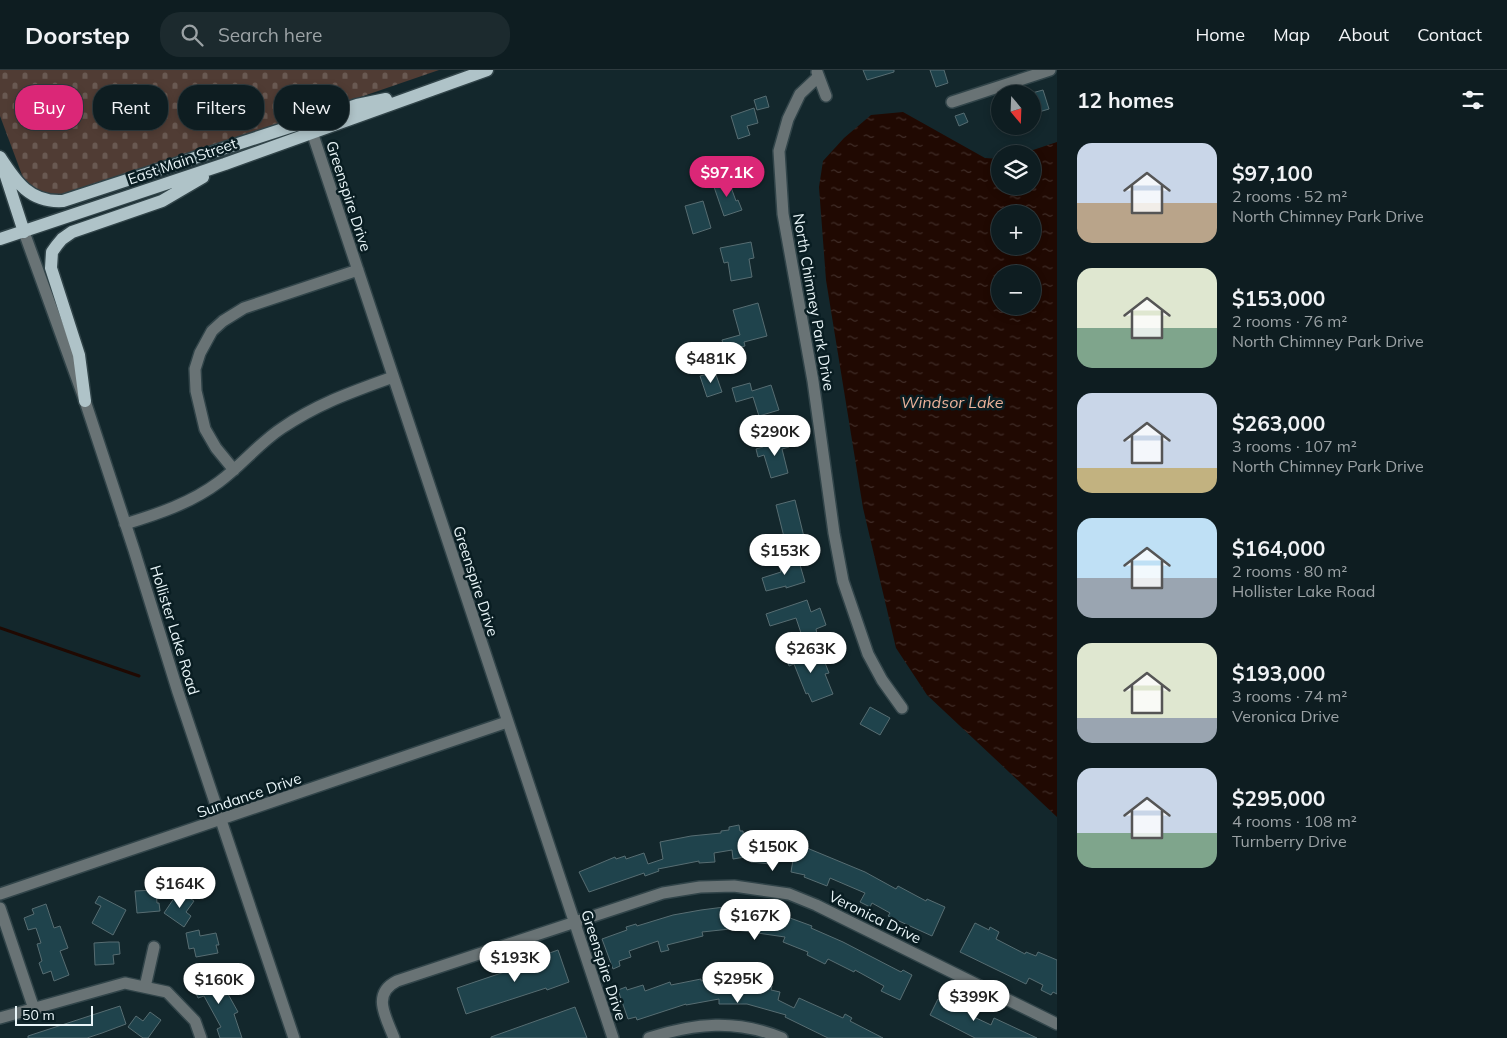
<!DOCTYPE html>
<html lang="en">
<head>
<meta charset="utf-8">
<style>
  body { margin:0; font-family:Mulish,sans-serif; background:#1c2a2e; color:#f1f3f6; height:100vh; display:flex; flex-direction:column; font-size:19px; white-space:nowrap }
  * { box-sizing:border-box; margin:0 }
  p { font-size:16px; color:#9ba2a5 }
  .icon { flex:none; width:28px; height:28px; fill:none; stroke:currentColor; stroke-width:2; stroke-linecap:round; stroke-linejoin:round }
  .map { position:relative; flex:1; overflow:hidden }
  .side { display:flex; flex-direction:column; background:#0e1d21; width:450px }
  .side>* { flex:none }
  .guide { position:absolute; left:15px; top:15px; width:475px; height:45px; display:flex; gap:10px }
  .needle { width:32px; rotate:161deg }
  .tools { position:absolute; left:991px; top:15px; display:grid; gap:10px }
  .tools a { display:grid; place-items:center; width:50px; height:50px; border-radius:50%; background:#0e1d21; box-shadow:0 2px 8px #0003,0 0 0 1px #2e3b3f; font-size:25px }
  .scale { position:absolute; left:15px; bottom:12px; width:78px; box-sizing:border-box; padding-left:5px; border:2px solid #e9f5f8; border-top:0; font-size:14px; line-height:18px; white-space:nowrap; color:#e9f5f8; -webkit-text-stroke:4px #091d22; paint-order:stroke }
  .price { position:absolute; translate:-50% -42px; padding:0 11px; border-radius:18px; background:#fff; color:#222; font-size:16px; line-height:32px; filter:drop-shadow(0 1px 2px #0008) }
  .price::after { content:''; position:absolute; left:50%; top:30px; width:15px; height:11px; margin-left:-8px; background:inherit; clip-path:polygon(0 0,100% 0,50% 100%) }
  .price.active { background:#db2777; color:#fff }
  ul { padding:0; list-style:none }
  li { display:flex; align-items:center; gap:15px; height:125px; padding:0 20px }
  li span { display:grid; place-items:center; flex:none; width:140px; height:100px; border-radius:15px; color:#555 }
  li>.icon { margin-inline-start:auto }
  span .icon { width:60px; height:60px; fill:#fffc; stroke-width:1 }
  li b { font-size:21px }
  h2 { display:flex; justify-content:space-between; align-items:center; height:60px; padding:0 20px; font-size:21px }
  .chip { padding:0 18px; border-radius:20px; background:#0e1d21; box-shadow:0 2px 8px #0003,0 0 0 1px #2e3b3f; font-size:18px; line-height:45px }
  .chip.active { background:#db2777; color:#fff }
  header { display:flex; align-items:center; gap:30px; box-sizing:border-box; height:70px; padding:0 25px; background:#0e1d21; border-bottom:1px solid #2e3b3f }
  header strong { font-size:24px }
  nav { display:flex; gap:28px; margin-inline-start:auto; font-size:18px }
  .search { width:350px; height:45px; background:#1c2a2e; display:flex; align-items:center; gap:12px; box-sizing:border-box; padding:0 18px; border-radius:20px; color:#9ba2a5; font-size:19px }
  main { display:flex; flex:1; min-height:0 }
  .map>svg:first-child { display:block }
  .cemetery { fill:url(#cemetery-stones) }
  .water { fill:url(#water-ripples); fill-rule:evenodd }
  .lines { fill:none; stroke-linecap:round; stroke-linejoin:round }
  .stream { stroke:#200902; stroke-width:3 }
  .building { fill:#1f434c; stroke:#576d72 }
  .minor-casing { stroke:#314449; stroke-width:14 }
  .major-casing { stroke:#314449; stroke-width:15 }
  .minor { stroke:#697375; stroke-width:11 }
  .major { stroke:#afc3c8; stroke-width:12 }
  .labels { text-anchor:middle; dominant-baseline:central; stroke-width:5; stroke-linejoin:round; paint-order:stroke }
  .street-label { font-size:15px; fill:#e9f5f8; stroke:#091d22 }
  .water-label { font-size:16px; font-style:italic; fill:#ebb29a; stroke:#091d22 }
</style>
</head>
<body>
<header>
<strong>Doorstep</strong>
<div class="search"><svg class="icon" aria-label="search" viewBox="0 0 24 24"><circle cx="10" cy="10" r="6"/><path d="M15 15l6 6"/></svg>Search here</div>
<nav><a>Home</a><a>Map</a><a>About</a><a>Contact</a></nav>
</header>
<main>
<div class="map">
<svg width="1057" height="968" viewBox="0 0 1057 968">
  <defs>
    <pattern id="cemetery-stones" width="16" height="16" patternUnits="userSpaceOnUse" patternTransform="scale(1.25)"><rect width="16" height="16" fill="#503c34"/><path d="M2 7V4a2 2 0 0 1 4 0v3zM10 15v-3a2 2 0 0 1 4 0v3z" fill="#695952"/></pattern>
    <pattern id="water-ripples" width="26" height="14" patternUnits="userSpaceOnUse" patternTransform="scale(1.25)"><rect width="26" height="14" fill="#200902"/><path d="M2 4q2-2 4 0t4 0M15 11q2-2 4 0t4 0" fill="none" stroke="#402d28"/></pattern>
  </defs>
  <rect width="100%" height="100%" fill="#13272c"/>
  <path class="cemetery" d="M0 0H439L93 119 55 127 35 121 25 113 0 46Z"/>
  <path class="water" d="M903 42 985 88 1000 89V116H1032V84H1021L1057 72V747L927 625 896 578 863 438 826 210 819 117 823 91 844 68 871 45ZM1000 144H1032V176H1000ZM1000 204H1032V236H1000Z"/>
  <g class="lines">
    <path class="stream" d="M0 558 139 606"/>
  </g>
  <path class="building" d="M863 0H894V2L867 10Z
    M930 0H944L948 13 936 17Z
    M1043 20 1049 39 1032 44V23Z
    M766 26 769 37 757 40 754 30Z
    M754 38 758 53 747 56 750 65 738 69 731 46Z
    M964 43 968 52 959 56 955 46Z
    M728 109 736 131 738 130 742 140 724 146 713 114Z
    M703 131 711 158 693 164 685 136Z
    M751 172 754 188 749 189 752 207 731 211 728 192 724 193 720 178Z
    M758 233 767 266 744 272 745 276 725 281 722 270 740 265 733 240Z
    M715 302 722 322 707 327 700 306Z
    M750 313 752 321 771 315 779 340 759 346 753 327 736 332 732 318Z
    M786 367 789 377 782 379 788 403 771 408 764 385 758 387 756 379 763 377 762 374Z
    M795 430 805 471 791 475 789 466 784 467 776 435Z
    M798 488 805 512 786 518V516L766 521 762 508 781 502 779 494Z
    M807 530 811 542 820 538 826 555 816 559 817 564 803 569 796 548 770 556 766 544Z
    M795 575 803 593 822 585 829 603 825 604 833 624 812 632 808 623 806 624 794 594 789 596 783 580Z
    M870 637 890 648 880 665 860 654Z
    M739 755 740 761H743L744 770 782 773 783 768 808 771 807 778 865 802 896 819 898 816 926 831 927 829 945 837 932 866 888 846 890 843 872 833 870 837 860 832 865 823 830 808 827 816 804 807 805 805 791 802 793 790 771 785 770 794 751 792V786L733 789 732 780 714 783 715 792 699 793V791L658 799 659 801 645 806 644 803 589 822 579 802 615 787 616 789 625 786 626 789 644 783 648 794 663 789 660 772 691 766 721 763V761L729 760V757Z
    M156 820 157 833H159L160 841 137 843 135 821Z
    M179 821 194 831 186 842 191 846 184 857 164 843Z
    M99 826 126 840 113 865 92 853 101 836 95 833Z
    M46 834 54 858 60 856 68 878 60 881 69 905 54 911 51 901 43 904 39 893 42 891 37 874 41 873 36 858 28 860 24 848 34 844 32 839Z
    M732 836 755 839V841L779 844 812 856 811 858 843 872 901 902 903 900 912 905 900 930 881 921 884 916 855 900 854 902 828 889 825 894 807 885 808 882 783 872 785 867 730 859 702 862 703 866 667 875 669 880 661 882 658 871 629 881 631 887 619 891 620 896 613 899 602 869 627 860 626 857 636 854 637 856 673 845 701 840Z
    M975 853 989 860 990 857 999 862 996 869 1025 884 1026 882 1036 886 1038 882 1057 890V924L1053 922 1051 925 1041 920 1043 915 1029 908 1026 914 960 882Z
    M199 860 200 866 216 863 219 875H216L218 883 196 887 194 878 189 879 186 863Z
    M109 872H119L120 884 113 885 114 894 95 895 94 873Z
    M558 880 569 912 547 920 546 918 466 944 457 918 534 892 533 889Z
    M210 898 224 926 228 924 238 942 234 944 242 968H220L217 959 221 957 204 926 198 928 194 919 200 916 195 905Z
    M722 902H733V908H741V922H756L759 912 772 916 771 920 780 922 778 930 794 938 799 928 843 948 845 944 852 948 850 951 883 968H828L785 947 786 945 747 934H719V929L686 935V934L637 950 636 947 628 949 618 920 626 917 627 920 643 915 645 921 670 912 671 915 701 909V911L722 907Z
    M952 928 968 936 969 933 979 938 974 947 991 955 994 948 1037 968H975L930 945 938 929 949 934Z
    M120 936 126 954 102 963 87 968H28V966Z
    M575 937 587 968H491V967Z
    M150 942 161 950 148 968H143L128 957 136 946 143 951Z"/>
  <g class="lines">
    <g class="minor-casing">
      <path id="minor" d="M817 2 826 26
        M818 7 800 24 788 49 779 81 783 144 813 311 834 463 843 511 868 584 882 610 902 638
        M952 32 1050 0
        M312 62 613 968
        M24 162 85 331 134 480 178 622 294 968
        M234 400 216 378 205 359 196 321 195 299 200 283 212 261 223 251 244 238 358 200
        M125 454C158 444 191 433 219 412 241 396 259 373 282 358 319 333 352 322 393 307
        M0 824 507 652
        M0 838 34 939
        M145 917 154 877
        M0 948 125 913 167 922 195 951 201 968
        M394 968C386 947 371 924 397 911L663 823 700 817 734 816 789 824 816 835 1057 954
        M649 968C695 953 736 949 782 968"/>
    </g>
    <g class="major-casing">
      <path id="major" d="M0 87C16 112 30 133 63 131L357 35 386 29
        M3 97 24 162
        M0 169 225 94 487 0
        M85 331 79 285 51 198 52 182 57 175 62 169 72 162 162 131 203 107"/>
    </g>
    <use href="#minor" class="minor"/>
    <use href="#major" class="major"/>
  </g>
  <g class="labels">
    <g class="street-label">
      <text transform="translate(182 91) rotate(-19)">East Main Street</text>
      <text transform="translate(349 126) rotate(72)">Greenspire Drive</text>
      <text transform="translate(814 232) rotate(80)">North Chimney Park Drive</text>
      <text transform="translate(476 511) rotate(72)">Greenspire Drive</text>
      <text transform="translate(175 560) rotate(73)">Hollister Lake Road</text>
      <text transform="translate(249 725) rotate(-19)">Sundance Drive</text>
      <text transform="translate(875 847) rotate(26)">Veronica Drive</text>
      <text transform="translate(604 895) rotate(72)">Greenspire Drive</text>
    </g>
    <g class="water-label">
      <text x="952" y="332">Windsor Lake</text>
    </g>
  </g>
</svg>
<div class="tools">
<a><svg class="needle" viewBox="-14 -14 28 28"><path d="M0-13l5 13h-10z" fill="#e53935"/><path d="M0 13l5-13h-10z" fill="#9ba2a5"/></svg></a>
<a><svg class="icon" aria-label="layers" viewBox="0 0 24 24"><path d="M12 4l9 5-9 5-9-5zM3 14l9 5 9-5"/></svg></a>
<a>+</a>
<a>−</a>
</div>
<div class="scale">50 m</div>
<b class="price active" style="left:727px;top:128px">$97.1K</b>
<b class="price" style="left:711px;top:314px">$481K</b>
<b class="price" style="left:775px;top:387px">$290K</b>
<b class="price" style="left:785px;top:506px">$153K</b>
<b class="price" style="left:811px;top:604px">$263K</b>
<b class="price" style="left:773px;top:802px">$150K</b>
<b class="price" style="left:180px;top:839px">$164K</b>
<b class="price" style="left:755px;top:871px">$167K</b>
<b class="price" style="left:515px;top:913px">$193K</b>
<b class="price" style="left:738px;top:934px">$295K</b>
<b class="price" style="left:219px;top:935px">$160K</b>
<b class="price" style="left:974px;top:952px">$399K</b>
<div class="guide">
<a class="chip active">Buy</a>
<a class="chip">Rent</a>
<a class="chip">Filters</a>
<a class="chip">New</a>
</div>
</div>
<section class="side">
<h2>12 homes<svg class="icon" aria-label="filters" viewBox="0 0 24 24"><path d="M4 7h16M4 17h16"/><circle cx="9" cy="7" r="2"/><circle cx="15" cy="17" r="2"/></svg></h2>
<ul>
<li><span style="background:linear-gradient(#c9d6e8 60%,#b9a48a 0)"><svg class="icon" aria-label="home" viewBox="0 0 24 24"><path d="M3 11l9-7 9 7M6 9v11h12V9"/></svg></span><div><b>$97,100</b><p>2 rooms · 52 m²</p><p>North Chimney Park Drive</p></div></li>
<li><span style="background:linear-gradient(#dfe7d0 60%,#7fa58c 0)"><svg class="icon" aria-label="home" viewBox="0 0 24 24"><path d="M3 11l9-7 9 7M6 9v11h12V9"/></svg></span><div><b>$153,000</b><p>2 rooms · 76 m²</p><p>North Chimney Park Drive</p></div></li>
<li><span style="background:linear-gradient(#c9d6e8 75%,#c2b280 0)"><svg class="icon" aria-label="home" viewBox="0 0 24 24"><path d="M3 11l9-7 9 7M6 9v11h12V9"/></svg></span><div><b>$263,000</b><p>3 rooms · 107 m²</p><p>North Chimney Park Drive</p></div></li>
<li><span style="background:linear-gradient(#bfe0f5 60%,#9aa5b1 0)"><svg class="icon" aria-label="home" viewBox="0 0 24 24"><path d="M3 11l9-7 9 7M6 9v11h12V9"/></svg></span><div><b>$164,000</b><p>2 rooms · 80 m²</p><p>Hollister Lake Road</p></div></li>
<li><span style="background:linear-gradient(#dfe7d0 75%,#9aa5b1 0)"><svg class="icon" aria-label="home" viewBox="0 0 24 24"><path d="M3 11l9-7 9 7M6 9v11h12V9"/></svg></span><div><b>$193,000</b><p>3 rooms · 74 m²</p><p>Veronica Drive</p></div></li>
<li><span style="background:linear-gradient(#c9d6e8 65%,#7fa58c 0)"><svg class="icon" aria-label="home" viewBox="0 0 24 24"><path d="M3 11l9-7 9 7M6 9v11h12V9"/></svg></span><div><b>$295,000</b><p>4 rooms · 108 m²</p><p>Turnberry Drive</p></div></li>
</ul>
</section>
</main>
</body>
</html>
